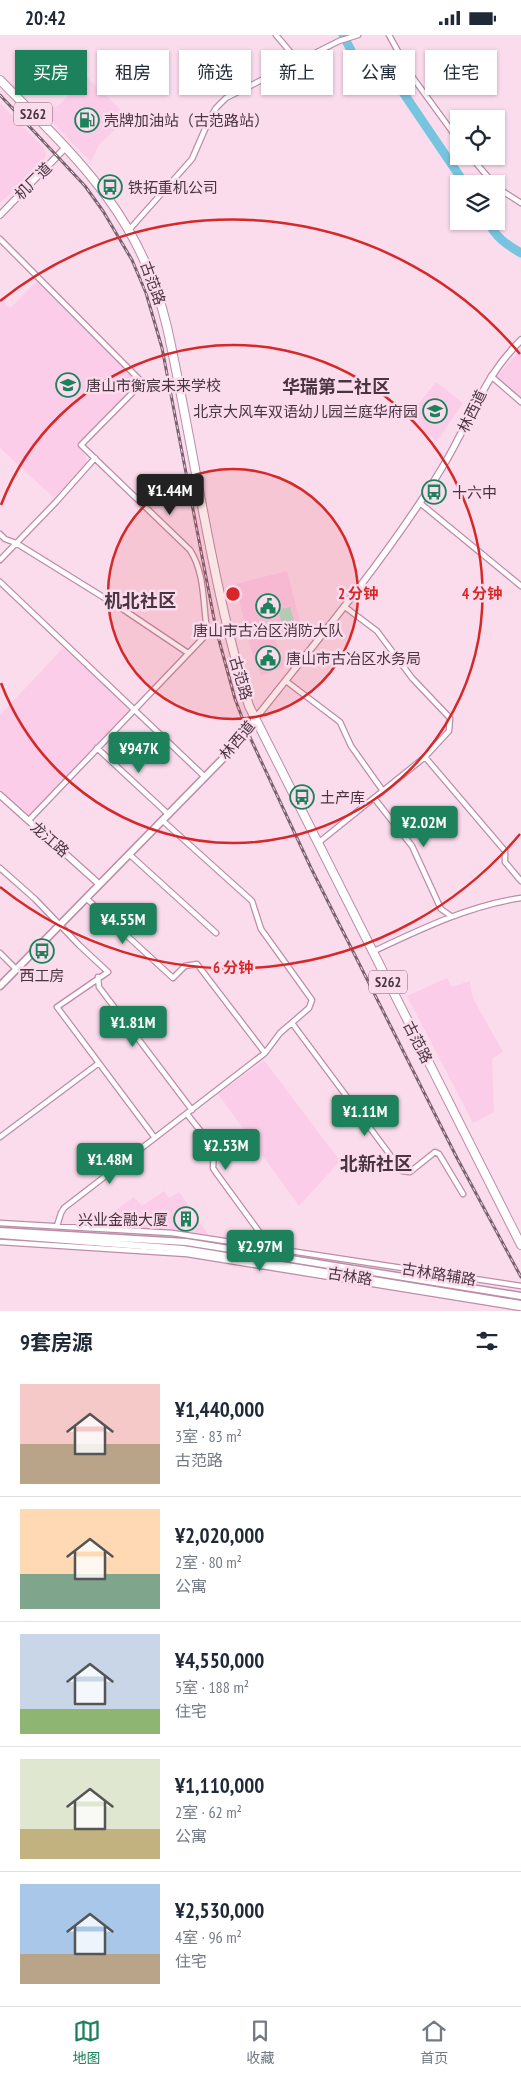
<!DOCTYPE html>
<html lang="zh">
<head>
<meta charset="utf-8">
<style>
  body { margin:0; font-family:"PT Sans Narrow","Noto Sans SC",sans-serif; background:#f6f6f7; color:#1f2937; height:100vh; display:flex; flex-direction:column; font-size:19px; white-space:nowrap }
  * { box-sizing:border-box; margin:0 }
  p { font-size:16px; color:#747a83 }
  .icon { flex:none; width:28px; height:28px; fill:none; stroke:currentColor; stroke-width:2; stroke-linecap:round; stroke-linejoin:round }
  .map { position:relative; height:1276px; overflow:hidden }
  .drawer { display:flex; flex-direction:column; background:#fff; flex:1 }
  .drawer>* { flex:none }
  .hud { position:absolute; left:15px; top:15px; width:491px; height:45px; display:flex; gap:10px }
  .controls { position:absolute; left:450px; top:75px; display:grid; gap:10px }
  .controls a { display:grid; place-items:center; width:55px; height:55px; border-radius:0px; background:#fff; box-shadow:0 1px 4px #0004; font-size:25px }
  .price { position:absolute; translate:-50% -42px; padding:0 11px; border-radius:5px; background:#1d825c; color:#fff; font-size:16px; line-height:32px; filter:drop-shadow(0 1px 2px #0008) }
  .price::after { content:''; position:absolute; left:50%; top:30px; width:15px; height:11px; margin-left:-8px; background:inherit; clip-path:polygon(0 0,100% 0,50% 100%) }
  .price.on { background:#222; color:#fff }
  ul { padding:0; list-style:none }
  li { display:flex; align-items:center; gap:15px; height:125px; padding:0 20px }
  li+li { border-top:1px solid #e0e1e3 }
  li span { display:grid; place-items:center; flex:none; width:140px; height:100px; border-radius:0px; color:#555 }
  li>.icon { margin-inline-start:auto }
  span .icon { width:60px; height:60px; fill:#fffc; stroke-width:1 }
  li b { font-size:21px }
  h2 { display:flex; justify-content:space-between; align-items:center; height:60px; padding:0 20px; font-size:21px }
  .pill { padding:0 18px; border-radius:0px; background:#fff; box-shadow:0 1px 4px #0004; font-size:18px; line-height:45px }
  .pill.on { background:#1d825c; color:#fff }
  .status { display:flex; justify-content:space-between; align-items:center; height:35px; padding:0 25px; background:#fff; direction:ltr }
  .status svg { height:14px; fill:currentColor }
  .tabs { display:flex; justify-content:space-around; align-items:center; height:70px; border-top:1px solid #e0e1e3; background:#fff; font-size:14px; color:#747a83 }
  .tabs a { display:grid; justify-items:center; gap:2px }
  .tabs .on { color:#1d825c }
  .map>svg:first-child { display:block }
  .built { fill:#fccde9 }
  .green { fill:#b0e1c8 }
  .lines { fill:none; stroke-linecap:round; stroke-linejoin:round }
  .river { stroke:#76c4df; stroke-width:9 }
  .minor-casing { stroke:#bc8ca9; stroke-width:7 }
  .tertiary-casing { stroke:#bc8ca9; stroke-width:8 }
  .secondary-casing { stroke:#bc8ca9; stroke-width:9 }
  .primary-casing { stroke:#bc8ca9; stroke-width:10 }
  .minor { stroke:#fff; stroke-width:4.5 }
  .tertiary { stroke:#fff; stroke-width:5.5 }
  .secondary { stroke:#fff; stroke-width:6 }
  .primary { stroke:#fff; stroke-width:8 }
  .rail-casing { stroke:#79626f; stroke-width:3 }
  .rail { stroke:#fbdced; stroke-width:1; stroke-dasharray:4; stroke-linecap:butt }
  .ring { fill:none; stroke:#d62828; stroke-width:2.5 }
  .labels { text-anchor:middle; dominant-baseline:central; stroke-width:5; stroke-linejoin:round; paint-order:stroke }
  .shield { fill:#fbdced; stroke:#7e6775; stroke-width:1 }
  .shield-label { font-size:14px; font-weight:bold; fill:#493541 }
  .poi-label { font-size:15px; fill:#493541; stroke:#fbdced; text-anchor:start }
  .street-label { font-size:15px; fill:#493541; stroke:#fbdced }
  .quarter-label { font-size:18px; font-weight:bold; fill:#493541; stroke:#fbdced }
  .centre { fill:#d62828; stroke:#fbdced; stroke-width:2.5 }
  .ring-label { font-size:15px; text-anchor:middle; font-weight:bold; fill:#d62828; stroke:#fbdced; stroke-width:5; stroke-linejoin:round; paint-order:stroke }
</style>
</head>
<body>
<div class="status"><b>20:42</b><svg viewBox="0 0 49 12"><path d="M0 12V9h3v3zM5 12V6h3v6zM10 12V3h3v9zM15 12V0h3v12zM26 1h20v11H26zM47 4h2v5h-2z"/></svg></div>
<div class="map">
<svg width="521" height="1276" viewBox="0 0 521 1276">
  <rect width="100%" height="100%" fill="#fbdced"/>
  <path class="built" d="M87 42 128 82 99 110 91 127 43 78 59 70Z
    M0 68 43 112 46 119 44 126 0 168Z
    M38 245 137 346 135 354 76 410 86 421 87 428 54 463 0 413V263L10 273Z
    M521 314V365L496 342Z
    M436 347 463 368 437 406 407 383Z
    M287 536 302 594 275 605 285 631 261 641 251 614 235 549Z
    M63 613 130 674 30 782 0 754V680Z
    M447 943 452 952 470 946 471 956 474 965 503 1017 492 1024 494 1077 473 1088 407 961Z
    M264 1025 340 1126 299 1171 218 1059Z
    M164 1156 169 1163 179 1157 208 1199 96 1189 134 1162 142 1171Z"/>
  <path class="green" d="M290 572 296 593 284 596 278 575Z"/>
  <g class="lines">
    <path class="river" d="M343 0 353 19 396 47 465 149
      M488 186C495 202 507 210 521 218"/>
    <g class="minor-casing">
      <path id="minor" d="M276 0 298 26
        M389 0 411 40 459 106
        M470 121 494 149
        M496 152 521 168
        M129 195 192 124 209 85 216 73 226 63 339 6 358 0
        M0 204 140 345 139 351 81 410 190 515C205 538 203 569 207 596L206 600 29 785
        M491 341 521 367
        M420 468 521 551
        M0 499 5 504 16 508 124 575 188 618
        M0 525 56 467 95 423
        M0 547 205 742
        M286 646 340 687 351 711 383 756
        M97 713 168 779
        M425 722 505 816V827L521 846
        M374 763 412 811 441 874 451 881
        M318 808 425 722 449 696 450 683 412 643 377 596 345 572
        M129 819 216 898
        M0 833 35 864 79 910 108 937 57 972 155 1103
        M86 863 173 943 185 931 197 929 265 1018
        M372 917C421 894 468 871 521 863
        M0 918 16 934
        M98 942 99 952 192 1075
        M292 988 402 1136 410 1137 435 1117 439 1119 463 1159
        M187 1079 214 1113 213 1133 217 1139 263 1202
        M0 1102 99 1028
        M0 1188 172 1198 521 1251
        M57 1191 61 1178 64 1173 265 1018 280 998 309 973 312 965 261 894 252 866 162 785
        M0 1207 187 1219 521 1273"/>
    </g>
    <g class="tertiary-casing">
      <path id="tertiary" d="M0 180 66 112
        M255 684C311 613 369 544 419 469 433 448 447 426 458 404 479 365 489 337 521 305
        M0 760 99 849"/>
    </g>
    <g class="secondary-casing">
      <path id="secondary" d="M0 951 248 698 255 684
        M0 1196 186 1207 521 1261
        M0 1200 183 1214 521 1269"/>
    </g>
    <g class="primary-casing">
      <path id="primary" d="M0 45C77 123 141 181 167 292 195 418 211 548 249 671L521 1210"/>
    </g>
    <use href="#minor" class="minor"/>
    <use href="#tertiary" class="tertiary"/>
    <use href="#secondary" class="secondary"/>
    <use href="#primary" class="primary"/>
    <g class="rail-casing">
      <path id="rail" d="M0 60 85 151 103 176 132 225 146 258 162 313 216 594 235 664 248 698 311 833 457 1123 521 1242"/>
    </g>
    <use href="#rail" class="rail"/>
  </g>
  <circle cx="233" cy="559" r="125" fill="#d62828" fill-opacity=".12"/>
  <g class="ring">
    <circle cx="233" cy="559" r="125"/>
    <path d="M1 470A249 249 0 1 1 1 648"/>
    <path d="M520 799A374 374 0 0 1 0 852M0 266A374 374 0 0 1 520 319"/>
  </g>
  <defs>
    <g id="fuel-ring" transform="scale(1.25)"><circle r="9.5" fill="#fbdced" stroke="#1d825c" stroke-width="1.5"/><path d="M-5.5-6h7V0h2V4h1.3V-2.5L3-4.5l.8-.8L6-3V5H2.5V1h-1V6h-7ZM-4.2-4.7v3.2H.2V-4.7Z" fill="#1d825c"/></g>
    <g id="bus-ring" transform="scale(1.25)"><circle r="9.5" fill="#fbdced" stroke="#1d825c" stroke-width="1.5"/><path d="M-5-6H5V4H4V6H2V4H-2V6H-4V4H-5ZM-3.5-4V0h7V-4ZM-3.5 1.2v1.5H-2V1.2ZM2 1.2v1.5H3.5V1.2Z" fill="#1d825c"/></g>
    <g id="school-ring" transform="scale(1.25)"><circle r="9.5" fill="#fbdced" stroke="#1d825c" stroke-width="1.5"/><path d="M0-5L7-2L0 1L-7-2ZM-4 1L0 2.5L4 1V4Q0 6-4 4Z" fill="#1d825c"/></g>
    <g id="civic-ring" transform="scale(1.25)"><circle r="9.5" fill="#fbdced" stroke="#1d825c" stroke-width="1.5"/><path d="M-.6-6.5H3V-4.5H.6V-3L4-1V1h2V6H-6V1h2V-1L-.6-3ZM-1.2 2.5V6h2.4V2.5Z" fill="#1d825c"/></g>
    <g id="building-ring" transform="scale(1.25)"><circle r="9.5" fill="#fbdced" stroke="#1d825c" stroke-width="1.5"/><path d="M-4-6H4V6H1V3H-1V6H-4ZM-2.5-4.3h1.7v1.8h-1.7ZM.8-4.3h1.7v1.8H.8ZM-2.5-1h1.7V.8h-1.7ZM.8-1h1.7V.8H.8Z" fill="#1d825c"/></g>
  </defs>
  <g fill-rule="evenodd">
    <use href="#fuel-ring" x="87" y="85"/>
    <use href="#bus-ring" x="110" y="152"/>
    <use href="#school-ring" x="68" y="350"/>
    <use href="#school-ring" x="435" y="376"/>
    <use href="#bus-ring" x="434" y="457"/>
    <use href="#civic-ring" x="268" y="571"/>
    <use href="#civic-ring" x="268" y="623"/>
    <use href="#bus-ring" x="302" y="762"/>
    <use href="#bus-ring" x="42" y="916"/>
    <use href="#building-ring" x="186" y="1184"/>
  </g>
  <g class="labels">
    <g class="shield">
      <rect x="14" y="67.5" width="38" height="23" rx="4"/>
      <rect x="369" y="935.5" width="38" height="23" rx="4"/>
    </g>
    <g class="shield-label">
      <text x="33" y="79">S262</text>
      <text x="388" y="947">S262</text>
    </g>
    <g class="poi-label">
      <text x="104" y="85">壳牌加油站（古范路站）</text>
      <text x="128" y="152">铁拓重机公司</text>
      <text x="86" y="350">唐山市衡宸未来学校</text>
      <text x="418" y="376" text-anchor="end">北京大风车双语幼儿园兰庭华府园</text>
      <text x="452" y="457">十六中</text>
      <text x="268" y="595" text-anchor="middle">唐山市古冶区消防大队</text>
      <text x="286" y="623">唐山市古冶区水务局</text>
      <text x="320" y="762">土产库</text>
      <text x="42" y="940" text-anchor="middle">西工房</text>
      <text x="168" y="1184" text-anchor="end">兴业金融大厦</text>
    </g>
    <g class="street-label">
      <text transform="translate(33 146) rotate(-45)">机厂道</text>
      <text transform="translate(153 248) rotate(70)">古范路</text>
      <text transform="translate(472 376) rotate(-64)">林西道</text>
      <text transform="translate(241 643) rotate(74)">古范路</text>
      <text transform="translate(237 705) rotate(-50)">林西道</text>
      <text transform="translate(50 804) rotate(41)">龙江路</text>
      <text transform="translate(418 1007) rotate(63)">古范路</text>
      <text transform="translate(439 1239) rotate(9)">古林路辅路</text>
      <text transform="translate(350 1241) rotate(9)">古林路</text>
    </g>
    <g class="quarter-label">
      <text x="336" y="351">华瑞第二社区</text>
      <text x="140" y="565">机北社区</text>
      <text x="376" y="1128">北新社区</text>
    </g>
  </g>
  <circle cx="233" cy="559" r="8" class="centre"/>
  <g class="ring-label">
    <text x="358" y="564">2 分钟</text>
    <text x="482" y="564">4 分钟</text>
    <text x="233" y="938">6 分钟</text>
  </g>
</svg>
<div class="controls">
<a><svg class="icon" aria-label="locate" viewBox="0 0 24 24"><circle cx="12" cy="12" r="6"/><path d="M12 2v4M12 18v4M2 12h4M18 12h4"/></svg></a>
<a><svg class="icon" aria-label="layers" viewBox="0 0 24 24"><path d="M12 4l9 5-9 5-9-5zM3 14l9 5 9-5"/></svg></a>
</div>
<b class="price on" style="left:170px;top:481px">¥1.44M</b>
<b class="price" style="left:139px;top:739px">¥947K</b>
<b class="price" style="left:424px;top:813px">¥2.02M</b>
<b class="price" style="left:123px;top:910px">¥4.55M</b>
<b class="price" style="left:133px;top:1013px">¥1.81M</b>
<b class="price" style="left:365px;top:1102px">¥1.11M</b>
<b class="price" style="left:226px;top:1136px">¥2.53M</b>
<b class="price" style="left:110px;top:1150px">¥1.48M</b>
<b class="price" style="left:260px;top:1237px">¥2.97M</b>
<div class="hud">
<a class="pill on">买房</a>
<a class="pill">租房</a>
<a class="pill">筛选</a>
<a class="pill">新上</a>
<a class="pill">公寓</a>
<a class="pill">住宅</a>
</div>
</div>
<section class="drawer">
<h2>9套房源<svg class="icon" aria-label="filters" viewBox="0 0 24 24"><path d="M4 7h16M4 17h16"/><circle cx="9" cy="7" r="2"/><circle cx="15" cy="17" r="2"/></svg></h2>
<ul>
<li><span style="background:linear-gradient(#f6c9c9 60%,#b9a48a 0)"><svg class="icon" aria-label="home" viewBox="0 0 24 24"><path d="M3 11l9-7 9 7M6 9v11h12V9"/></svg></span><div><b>¥1,440,000</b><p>3室 · 83 m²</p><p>古范路</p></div></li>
<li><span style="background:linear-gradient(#ffd9b3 65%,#7fa58c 0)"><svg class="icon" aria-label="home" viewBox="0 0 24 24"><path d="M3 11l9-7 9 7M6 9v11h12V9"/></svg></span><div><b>¥2,020,000</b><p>2室 · 80 m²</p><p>公寓</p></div></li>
<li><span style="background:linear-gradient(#c9d6e8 75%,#8fb573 0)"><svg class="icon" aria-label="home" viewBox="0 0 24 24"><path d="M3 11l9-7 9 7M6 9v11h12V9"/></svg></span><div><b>¥4,550,000</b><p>5室 · 188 m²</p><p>住宅</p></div></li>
<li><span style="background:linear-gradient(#dfe7d0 70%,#c2b280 0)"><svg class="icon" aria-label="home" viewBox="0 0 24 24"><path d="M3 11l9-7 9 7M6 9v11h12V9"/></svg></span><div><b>¥1,110,000</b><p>2室 · 62 m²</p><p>公寓</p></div></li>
<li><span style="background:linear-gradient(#a9c7e8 70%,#b9a48a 0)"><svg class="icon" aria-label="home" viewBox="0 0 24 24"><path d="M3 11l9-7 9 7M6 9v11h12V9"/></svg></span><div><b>¥2,530,000</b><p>4室 · 96 m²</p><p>住宅</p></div></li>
</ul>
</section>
<nav class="tabs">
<a class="on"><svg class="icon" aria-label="map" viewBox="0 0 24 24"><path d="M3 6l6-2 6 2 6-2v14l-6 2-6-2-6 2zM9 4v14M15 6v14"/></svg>地图</a>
<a><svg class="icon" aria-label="saved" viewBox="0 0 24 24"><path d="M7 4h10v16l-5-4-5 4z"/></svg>收藏</a>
<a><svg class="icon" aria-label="home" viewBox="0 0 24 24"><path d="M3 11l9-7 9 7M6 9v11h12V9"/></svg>首页</a>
</nav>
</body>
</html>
